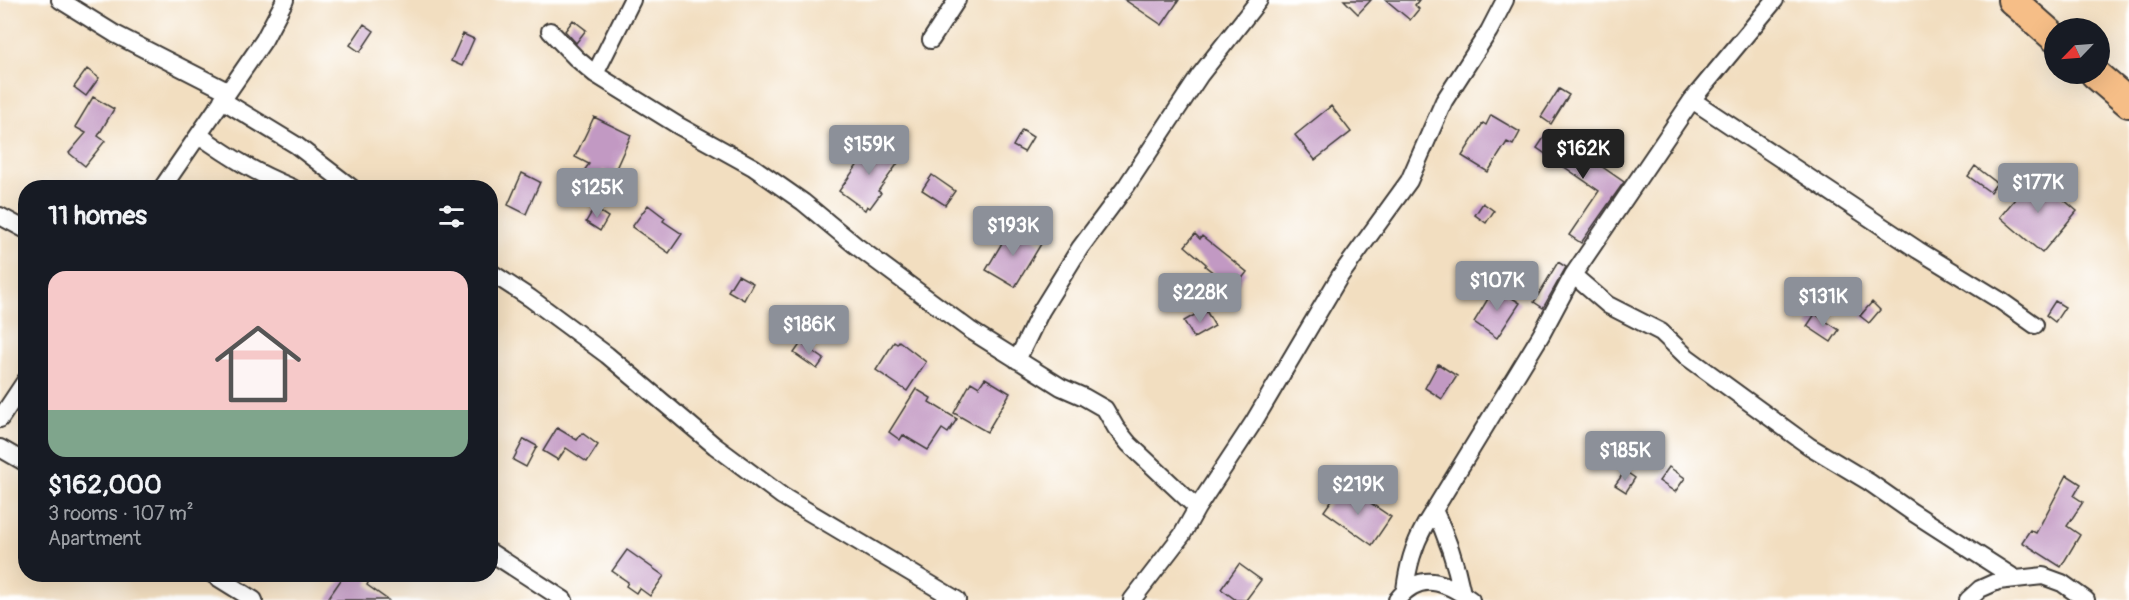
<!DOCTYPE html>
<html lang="en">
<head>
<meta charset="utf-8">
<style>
  body { margin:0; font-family:Pangolin,sans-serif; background:#242831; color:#f1f3f6; height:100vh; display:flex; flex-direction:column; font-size:22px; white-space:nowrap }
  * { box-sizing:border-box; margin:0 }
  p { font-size:20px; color:#9ea1a6 }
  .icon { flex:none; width:33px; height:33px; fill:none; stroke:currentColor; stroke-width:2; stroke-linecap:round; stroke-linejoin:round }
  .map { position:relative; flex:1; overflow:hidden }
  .panel { position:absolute; left:18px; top:180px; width:480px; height:402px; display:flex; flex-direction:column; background:#171b24; border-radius:24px; box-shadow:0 6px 24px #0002 }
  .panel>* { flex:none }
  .needle { width:39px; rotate:245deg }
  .controls { position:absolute; left:2044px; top:18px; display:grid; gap:12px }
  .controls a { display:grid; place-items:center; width:66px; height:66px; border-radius:50%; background:#171b24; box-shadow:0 6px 24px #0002; font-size:30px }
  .price { position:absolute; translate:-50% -51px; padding:0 14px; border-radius:6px; background:#8c9099; color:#fff; font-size:20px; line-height:39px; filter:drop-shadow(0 2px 3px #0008) }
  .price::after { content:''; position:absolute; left:50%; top:36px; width:18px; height:14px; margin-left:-9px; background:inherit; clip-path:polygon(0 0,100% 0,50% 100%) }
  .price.selected { background:#222; color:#fff }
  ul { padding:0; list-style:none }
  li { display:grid; align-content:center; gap:12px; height:318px; padding:0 30px }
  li+li { border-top:2px solid #363941 }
  li span { display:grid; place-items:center; height:186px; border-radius:18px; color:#555 }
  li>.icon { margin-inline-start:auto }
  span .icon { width:108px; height:108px; fill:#fffc; stroke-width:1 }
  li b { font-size:26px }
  h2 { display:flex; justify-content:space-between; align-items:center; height:72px; padding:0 30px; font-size:26px }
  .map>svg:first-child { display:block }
  .building { fill:#c299c3 }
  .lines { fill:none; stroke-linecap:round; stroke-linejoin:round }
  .minor-casing { stroke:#3c3935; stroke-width:20 }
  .trunk-casing { stroke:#3c3935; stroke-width:32 }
  .minor { stroke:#fff; stroke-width:16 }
  .trunk { stroke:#f6be87; stroke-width:28 }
</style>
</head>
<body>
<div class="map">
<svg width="2129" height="600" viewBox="0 0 2129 600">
  <rect width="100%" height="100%" fill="#fff"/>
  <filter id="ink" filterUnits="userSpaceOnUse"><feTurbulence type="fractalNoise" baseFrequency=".0167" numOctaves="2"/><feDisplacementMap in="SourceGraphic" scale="12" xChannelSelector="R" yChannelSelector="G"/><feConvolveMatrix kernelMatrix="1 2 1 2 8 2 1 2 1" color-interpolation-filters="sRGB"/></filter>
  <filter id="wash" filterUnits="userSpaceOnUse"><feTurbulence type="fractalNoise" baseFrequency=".008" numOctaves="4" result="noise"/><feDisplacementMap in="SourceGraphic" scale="24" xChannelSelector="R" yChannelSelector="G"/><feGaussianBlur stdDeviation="1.35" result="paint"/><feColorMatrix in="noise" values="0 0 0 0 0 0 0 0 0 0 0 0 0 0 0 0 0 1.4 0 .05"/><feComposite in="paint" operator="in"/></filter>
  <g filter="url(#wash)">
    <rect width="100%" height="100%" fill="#f2dec0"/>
    <g id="blocks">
      <path class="building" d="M1125 0H1179L1162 25Z
        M1344 0H1371L1358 14Z
        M1386 0H1419L1415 5 1419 9 1410 20Z
        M573 20 586 30 576 43 565 31Z
        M364 24 374 31 360 52 350 45Z
        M463 34 474 39 462 66 451 61Z
        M87 69 99 78 86 96 74 87Z
        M1559 89 1569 95 1551 124 1541 117Z
        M93 97 114 109 98 136 105 141 85 166 69 153 86 133 75 127Z
        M1331 106 1351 132 1315 160 1295 135Z
        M1491 115 1520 132 1513 145 1507 142 1488 172 1462 156 1483 123 1486 125Z
        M594 117 631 135 613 175 603 170 589 198 572 187 589 164 575 157Z
        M1022 130 1033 137 1024 152 1013 146Z
        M1549 130 1624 182 1581 243 1569 235 1599 191 1537 148Z
        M875 140 889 151 886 155 898 163 878 191 881 193 870 208 867 206 865 210 839 191Z
        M1975 166 1997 183 1990 192 1968 176Z
        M522 173 540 182 526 214 508 205Z
        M932 175 955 191 945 205 922 190Z
        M2035 175 2077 211 2042 253 2000 217Z
        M1483 203 1494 211 1486 223 1475 215Z
        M648 205 665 218 663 221 682 234 669 253 632 227Z
        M594 208 608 217 600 231 586 222Z
        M1012 226 1041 244 1015 287 986 270Z
        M1195 234 1200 239 1202 236 1247 272 1234 289 1205 266 1206 264 1185 246Z
        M1558 262 1566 267 1543 308 1534 302Z
        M738 275 753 283 744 300 728 291Z
        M1495 287 1520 303 1497 338 1474 322Z
        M2055 301 2065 307 2055 322 2046 315Z
        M1872 302 1880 310 1869 323 1860 316Z
        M1205 309 1215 326 1194 338 1184 321Z
        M1815 314 1839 330 1831 342 1807 326Z
        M899 341 926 362 907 391 876 370 894 342 897 344Z
        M801 343 824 359 817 369 794 353Z
        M1438 364 1457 376 1442 399 1425 388Z
        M985 378 1010 393 987 432 954 413 971 382 979 387Z
        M916 389 931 398 929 402 957 419 948 433 942 429 928 450 903 435 900 440 889 432Z
        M557 428 577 440 582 433 598 445 587 462 566 448 558 460 543 451Z
        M524 439 537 446 526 467 513 460Z
        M1669 467 1685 478 1675 492 1659 481Z
        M1625 471 1635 478 1626 492 1615 485Z
        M2067 475 2081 484 2074 496 2083 502 2067 526 2080 535 2061 567 2022 542 2030 530 2036 533Z
        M1341 487 1364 503 1366 500 1391 517 1372 545 1324 511Z
        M627 550 664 576 650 596 639 588 636 593 626 586 628 582 612 571Z
        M1239 564 1261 580 1246 600H1236L1221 589Z
        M345 574H372L367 585 388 600H327Z"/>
    </g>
  </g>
  <g filter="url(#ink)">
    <use href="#blocks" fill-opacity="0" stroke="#3c3935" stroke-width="1.5"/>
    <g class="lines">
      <g class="minor-casing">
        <path id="minor" d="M60 0 115 34 227 91
          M550 31 576 58 595 74 679 126 753 167 803 202 855 245 970 330 1061 387 1084 397 1105 409 1116 428 1129 444 1197 508
          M931 40 957 0
          M595 74 632 0
          M222 100 296 145 352 188
          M1692 100 1918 250 2001 301 2035 325
          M199 135C231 158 256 173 293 188
          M162 188 264 40 285 0
          M0 216 26 230
          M490 272 530 298 607 355 715 446 782 496 957 600
          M1573 275 1608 305 1661 332 1687 357 1809 446 1869 482 1912 512 2016 579
          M1017 360 1041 311 1080 248 1127 185 1200 75 1259 0
          M0 419 26 380
          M0 448 26 463
          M1434 510C1447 536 1456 564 1462 593
          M490 552 564 600
          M212 574 254 600
          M1405 590C1408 566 1413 547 1425 525L1541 335 1573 275 1692 100 1775 0
          M1132 600 1182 535 1197 508 1253 423 1340 276 1409 181 1444 101 1489 31 1505 0
          M1397 600C1420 571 1445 581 1471 600
          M1968 600 1980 589 1998 581 2043 576 2062 583 2086 600"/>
      </g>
      <g class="trunk-casing">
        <path id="trunk" d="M2012 0 2055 38
          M2095 74 2129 103"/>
      </g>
      <use href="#minor" class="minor"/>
      <use href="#trunk" class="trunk"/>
    </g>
  </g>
</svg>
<div class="controls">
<a><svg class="needle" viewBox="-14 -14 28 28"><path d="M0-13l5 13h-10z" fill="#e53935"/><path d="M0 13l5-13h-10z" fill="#9ea1a6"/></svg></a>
</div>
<b class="price" style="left:869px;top:176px">$159K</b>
<b class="price selected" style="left:1583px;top:180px">$162K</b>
<b class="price" style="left:2038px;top:214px">$177K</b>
<b class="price" style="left:597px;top:219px">$125K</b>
<b class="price" style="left:1013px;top:257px">$193K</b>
<b class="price" style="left:1497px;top:312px">$107K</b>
<b class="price" style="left:1200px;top:324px">$228K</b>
<b class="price" style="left:1823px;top:328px">$131K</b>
<b class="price" style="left:809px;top:356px">$186K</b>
<b class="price" style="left:1625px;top:482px">$185K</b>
<b class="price" style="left:1358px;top:516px">$219K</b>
<section class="panel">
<h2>11 homes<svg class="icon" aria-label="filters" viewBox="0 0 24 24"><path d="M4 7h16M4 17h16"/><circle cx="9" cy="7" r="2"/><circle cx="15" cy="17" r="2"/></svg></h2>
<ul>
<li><span style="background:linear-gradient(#f6c9c9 75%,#7fa58c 0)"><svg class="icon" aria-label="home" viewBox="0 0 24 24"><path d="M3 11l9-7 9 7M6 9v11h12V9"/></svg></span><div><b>$162,000</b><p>3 rooms · 107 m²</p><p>Apartment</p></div></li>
</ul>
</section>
</div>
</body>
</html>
